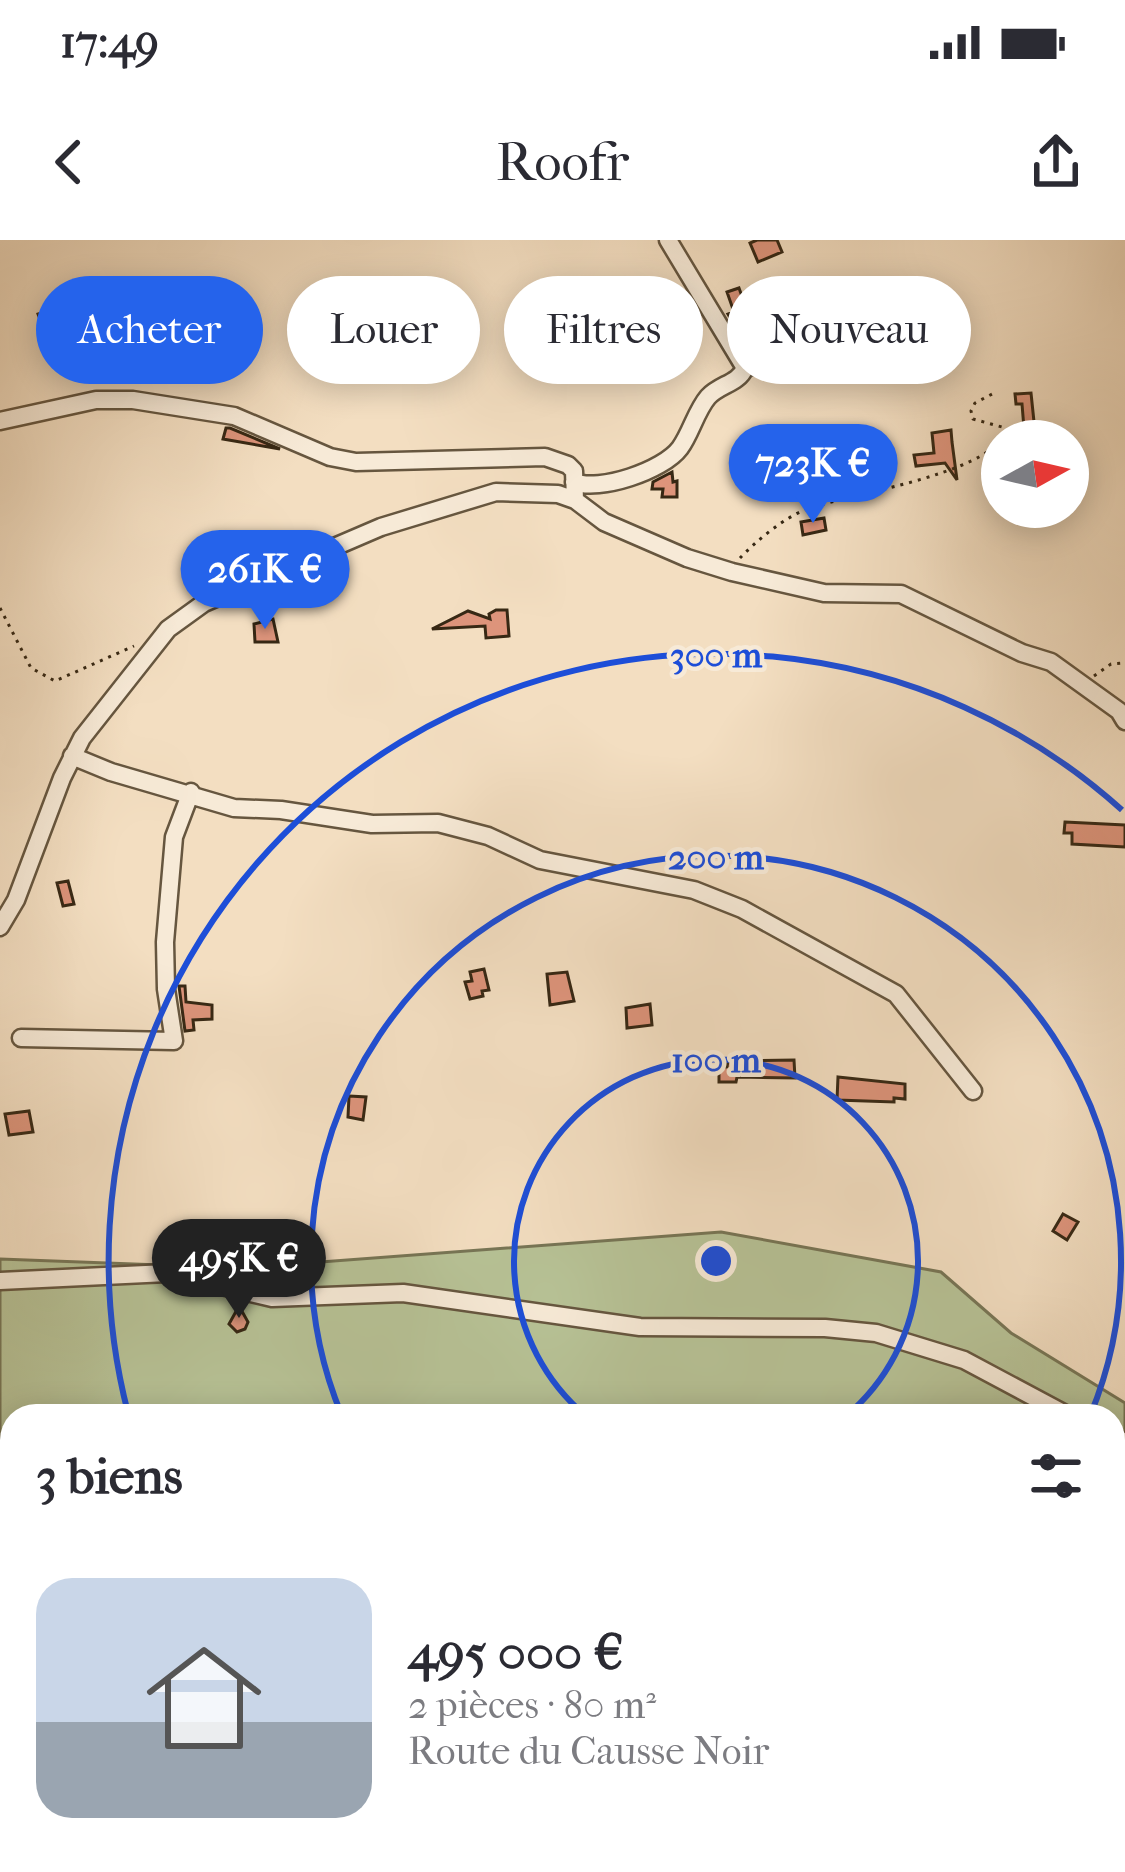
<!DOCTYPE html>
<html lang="fr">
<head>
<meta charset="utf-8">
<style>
  body { margin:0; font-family:"IM FELL French Canon",serif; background:#f2f2f3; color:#2b2b33; height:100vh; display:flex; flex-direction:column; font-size:45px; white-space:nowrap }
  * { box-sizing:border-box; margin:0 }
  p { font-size:39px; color:#7c7c81 }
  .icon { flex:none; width:66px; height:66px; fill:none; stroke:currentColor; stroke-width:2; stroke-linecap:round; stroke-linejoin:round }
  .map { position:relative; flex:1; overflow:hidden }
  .side { position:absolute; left:0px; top:1164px; width:1125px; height:468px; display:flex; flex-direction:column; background:#fff; border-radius:36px 36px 0 0; box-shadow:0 6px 30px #0003 }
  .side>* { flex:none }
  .hud { position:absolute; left:36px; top:36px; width:1053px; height:108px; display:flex; gap:24px }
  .needle { width:78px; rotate:82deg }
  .tools { position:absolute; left:981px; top:180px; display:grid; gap:24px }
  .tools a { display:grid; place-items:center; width:108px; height:108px; border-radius:50%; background:#fff; box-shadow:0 6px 30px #0003; font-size:60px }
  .price { position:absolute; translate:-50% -102px; padding:0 27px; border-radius:42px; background:#2563eb; color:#fff; font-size:39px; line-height:78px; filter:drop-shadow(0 3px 6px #0008) }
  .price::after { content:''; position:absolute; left:50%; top:72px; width:36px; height:27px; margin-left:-18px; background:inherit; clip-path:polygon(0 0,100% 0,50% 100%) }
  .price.on { background:#222; color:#fff }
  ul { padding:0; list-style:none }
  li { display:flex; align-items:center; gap:36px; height:300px; padding:0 36px }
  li+li { border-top:3px solid #e1e1e2 }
  li span { display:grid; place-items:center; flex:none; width:336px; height:240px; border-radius:36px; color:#555 }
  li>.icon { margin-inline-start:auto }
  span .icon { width:144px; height:144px; fill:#fffc; stroke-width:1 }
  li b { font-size:51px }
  h2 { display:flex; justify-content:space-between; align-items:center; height:144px; padding:0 36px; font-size:51px }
  .tag { padding:0 42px; border-radius:54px; background:#fff; box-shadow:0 6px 30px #0003; font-size:42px; line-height:108px }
  .tag.on { background:#2563eb; color:#fff }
  .status { display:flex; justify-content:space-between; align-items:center; height:84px; padding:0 60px; background:#fff; direction:ltr }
  .status svg { height:33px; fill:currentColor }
  header { display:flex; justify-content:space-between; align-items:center; height:156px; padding:0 36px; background:#fff; font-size:54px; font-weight:600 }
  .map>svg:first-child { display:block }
  .green { fill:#b7c296; stroke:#777555; stroke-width:3 }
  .building { fill:#dd947b; stroke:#372814; stroke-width:3 }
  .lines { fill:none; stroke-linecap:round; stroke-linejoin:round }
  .minor-casing { stroke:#66563f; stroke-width:21 }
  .path { stroke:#372814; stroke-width:3; stroke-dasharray:3 6; stroke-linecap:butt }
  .minor { stroke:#f7ead7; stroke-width:16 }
  .ring { fill:none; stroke:#1d4ed8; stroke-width:6 }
  .centre { fill:#1d4ed8; stroke:#f7ead7; stroke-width:6 }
  .ring-label { font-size:36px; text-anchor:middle; font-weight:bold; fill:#1d4ed8; stroke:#f7ead7; stroke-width:9; stroke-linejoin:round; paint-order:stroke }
</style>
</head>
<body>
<div class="status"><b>17:49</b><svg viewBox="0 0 49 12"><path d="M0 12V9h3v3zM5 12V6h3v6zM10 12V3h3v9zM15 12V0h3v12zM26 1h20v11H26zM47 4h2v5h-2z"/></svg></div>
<header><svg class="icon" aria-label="back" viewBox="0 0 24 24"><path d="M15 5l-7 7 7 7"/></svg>Roofr<svg class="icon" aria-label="share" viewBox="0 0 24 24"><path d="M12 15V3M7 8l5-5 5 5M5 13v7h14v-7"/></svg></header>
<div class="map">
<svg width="1125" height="1632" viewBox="0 0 1125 1632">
  <rect width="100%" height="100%" fill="#f3dec1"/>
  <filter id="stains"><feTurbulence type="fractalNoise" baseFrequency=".00167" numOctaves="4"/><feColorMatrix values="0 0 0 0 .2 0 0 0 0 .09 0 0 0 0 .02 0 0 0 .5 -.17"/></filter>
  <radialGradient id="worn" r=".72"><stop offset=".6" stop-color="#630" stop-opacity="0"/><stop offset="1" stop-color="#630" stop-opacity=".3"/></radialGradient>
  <path class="green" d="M721 992 941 1032 1011 1093 1125 1163V1632H143L131 1620H1113V1176H12V1504L0 1493V1019L241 1028Z"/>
  <path class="building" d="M757 0H777L782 12 758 22 750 3Z
    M739 48 749 76 744 78 749 90 739 93 728 74 734 72 727 52Z
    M63 67 70 84 46 96 38 74Z
    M651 79 665 87 662 93 678 102 673 112 643 93 641 90Z
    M1031 153 1036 201H1025L1022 164H1016L1015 154Z
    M226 188H230L280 209 223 199Z
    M951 190 952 202 957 240 945 223 916 226 914 215 934 213 932 193Z
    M672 232 673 242 677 241V257H662L663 249H652L653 242Z
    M824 278 826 290 803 295 801 282Z
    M496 370H507L509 396 486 398 485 386 432 389 468 371 490 379 489 374Z
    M273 379 278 402H255L254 384Z
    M1065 582 1125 585V607L1072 604V593H1064Z
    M68 641 74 664 63 666 57 643Z
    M484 729 489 750 482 751 483 756 470 759 465 742 472 741 470 732Z
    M567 732 574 761 550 765 547 734Z
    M179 746H185L186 762 212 765V779L193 780 194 790 185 791Z
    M650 764 652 785 627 788 626 768Z
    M794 820 795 838 737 837 736 842H719V827H727L728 821Z
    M838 837 905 844V859L894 858V862L837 860Z
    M349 856 366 857 363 880 348 877Z
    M29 871 33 892 9 895 5 874Z
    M1063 974 1078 982 1067 1000 1053 991Z
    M239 1066 248 1082 245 1089 237 1092 229 1084Z"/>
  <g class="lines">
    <g class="minor-casing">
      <path id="minor" d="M745 128 878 88
        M0 181 96 160H133L234 176 330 217 356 222 545 217 568 225 574 231 575 260
        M574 242C599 252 663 231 680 208 691 193 696 171 708 157 720 144 738 144 745 128L668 0
        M72 516 111 532 234 568 281 570 372 584 438 583 488 596 540 620 694 650 742 669 896 754 973 851
        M0 687 16 660 62 538 82 498 168 389 204 363 381 287 496 252 558 254 575 260 604 282 687 318 732 332 824 353 901 354 1022 413 1051 422 1119 471 1125 481
        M21 798 174 801 166 749 165 702 174 597 191 552
        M0 1041 167 1033 272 1058 403 1053 640 1087 825 1088 876 1093 964 1120 1069 1176
        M1113 1197 1125 1202"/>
    </g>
    <path class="path" d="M740 318C756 301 785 277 807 269 850 254 983 235 1004 195L1002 187 973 179 971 171 975 163 996 152
      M0 368 31 428 55 441 134 406
      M1094 436 1111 424 1125 423
      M1113 1400 1125 1396
      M115 1620 125 1632
      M871 1620 880 1632
      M35 1632 38 1620
      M977 1632 980 1620
      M1030 1632 1033 1620
      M1110 1632 1125 1620"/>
    <use href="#minor" class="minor"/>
  </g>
  <g class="ring">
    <path d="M586 1176A202 202 0 1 1 846 1176"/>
    <path d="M342 1176A405 405 0 1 1 1090 1176"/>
    <path d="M811 1621A607 607 0 0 1 621 1621M128 1173A607 607 0 0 1 1122 570"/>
  </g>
  <circle cx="716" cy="1021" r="18" class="centre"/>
  <g class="ring-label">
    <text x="716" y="427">300 m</text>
    <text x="716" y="629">200 m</text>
    <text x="716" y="832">100 m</text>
  </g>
  <rect width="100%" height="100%" filter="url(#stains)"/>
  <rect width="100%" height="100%" fill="url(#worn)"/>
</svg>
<div class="tools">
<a><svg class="needle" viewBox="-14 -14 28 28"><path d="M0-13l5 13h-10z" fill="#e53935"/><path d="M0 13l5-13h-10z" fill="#7c7c81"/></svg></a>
</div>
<b class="price" style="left:813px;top:286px">723K €</b>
<b class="price" style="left:265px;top:392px">261K €</b>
<b class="price on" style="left:239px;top:1081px">495K €</b>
<div class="hud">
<a class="tag on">Acheter</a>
<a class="tag">Louer</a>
<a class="tag">Filtres</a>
<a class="tag">Nouveau</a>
</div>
<section class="side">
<h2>3 biens<svg class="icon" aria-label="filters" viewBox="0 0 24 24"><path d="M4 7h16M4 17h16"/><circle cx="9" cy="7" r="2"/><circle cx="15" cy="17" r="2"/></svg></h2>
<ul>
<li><span style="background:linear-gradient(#c9d6e8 60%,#9aa5b1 0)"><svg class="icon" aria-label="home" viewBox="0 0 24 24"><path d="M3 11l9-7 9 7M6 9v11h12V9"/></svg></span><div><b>495 000 €</b><p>2 pièces · 80 m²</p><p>Route du Causse Noir</p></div></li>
</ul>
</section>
</div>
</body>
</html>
